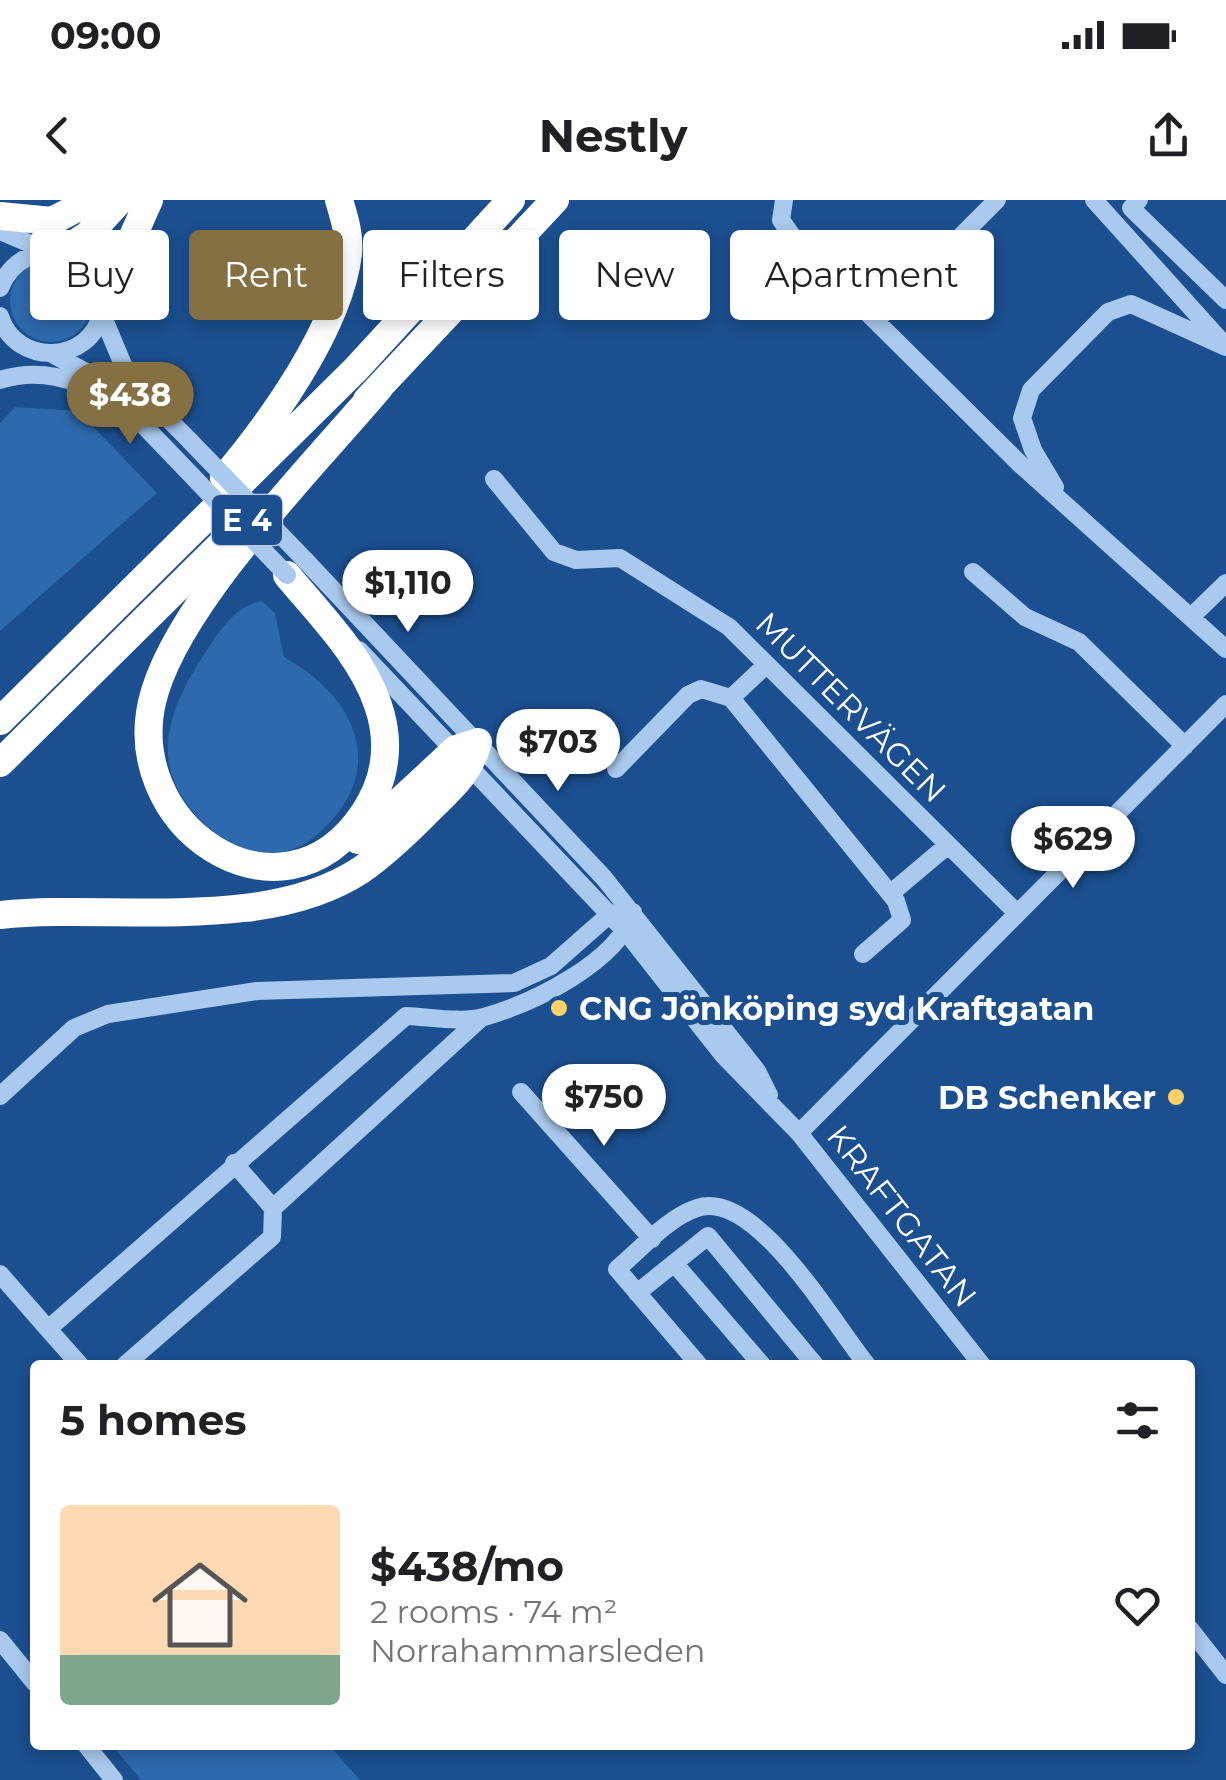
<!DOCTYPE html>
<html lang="en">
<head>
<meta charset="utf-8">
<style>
  body { margin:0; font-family:Montserrat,sans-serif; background:#f2f2f2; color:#202124; height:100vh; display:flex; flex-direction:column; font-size:38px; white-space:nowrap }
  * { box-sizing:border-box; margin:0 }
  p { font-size:32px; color:#757577 }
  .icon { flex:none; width:55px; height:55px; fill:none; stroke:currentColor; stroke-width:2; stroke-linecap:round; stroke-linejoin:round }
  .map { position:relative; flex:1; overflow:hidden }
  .panel { position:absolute; left:30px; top:1160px; width:1165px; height:390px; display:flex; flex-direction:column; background:#fff; border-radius:10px; box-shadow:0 5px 15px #0003 }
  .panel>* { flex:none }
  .banner { position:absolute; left:30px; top:30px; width:1168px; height:90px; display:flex; gap:20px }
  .price { position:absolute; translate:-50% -85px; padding:0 22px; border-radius:35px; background:#fff; color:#222; font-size:32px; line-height:65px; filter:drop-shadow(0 2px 5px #0008) }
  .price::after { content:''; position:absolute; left:50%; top:60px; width:30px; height:22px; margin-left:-15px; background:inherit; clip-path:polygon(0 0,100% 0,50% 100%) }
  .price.active { background:#847042; color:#fff }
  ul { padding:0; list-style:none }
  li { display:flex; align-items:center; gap:30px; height:250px; padding:0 30px }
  li span { display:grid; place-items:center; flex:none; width:280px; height:200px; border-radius:10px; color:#555 }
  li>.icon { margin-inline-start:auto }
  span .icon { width:120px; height:120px; fill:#fffc; stroke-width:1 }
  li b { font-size:42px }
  h2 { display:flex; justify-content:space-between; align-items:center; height:120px; padding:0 30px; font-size:42px }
  .chip { padding:0 35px; border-radius:10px; background:#fff; box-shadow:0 5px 15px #0003; font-size:35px; line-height:90px }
  .chip.active { background:#847042; color:#fff }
  .status { display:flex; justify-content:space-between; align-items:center; height:70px; padding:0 50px; background:#fff; direction:ltr }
  .status svg { height:28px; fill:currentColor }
  header { display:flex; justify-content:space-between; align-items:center; height:130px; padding:0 30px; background:#fff; font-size:45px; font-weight:700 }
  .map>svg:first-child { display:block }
  .green { fill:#2e69ad }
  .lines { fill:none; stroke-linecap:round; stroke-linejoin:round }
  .minor { stroke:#a9c9ee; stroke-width:18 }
  .highway { stroke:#fff; stroke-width:28 }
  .minor-bridge { stroke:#a9c9ee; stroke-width:18 }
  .poi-dot { fill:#ffd166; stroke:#1b4f8f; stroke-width:4 }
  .labels { text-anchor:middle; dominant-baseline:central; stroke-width:10; stroke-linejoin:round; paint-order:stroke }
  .shield { fill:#1b4f8f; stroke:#bbcadd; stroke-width:2.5 }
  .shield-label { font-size:30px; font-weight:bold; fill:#fff }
  .street-label { font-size:32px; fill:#fff; stroke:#1b4f8f }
  .poi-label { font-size:32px; font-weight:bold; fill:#fff; stroke:#1b4f8f; text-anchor:start }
</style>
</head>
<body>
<div class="status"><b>09:00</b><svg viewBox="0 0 49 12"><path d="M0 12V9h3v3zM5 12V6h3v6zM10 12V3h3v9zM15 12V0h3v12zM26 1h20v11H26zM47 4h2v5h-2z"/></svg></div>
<header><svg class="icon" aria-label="back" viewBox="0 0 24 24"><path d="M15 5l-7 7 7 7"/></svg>Nestly<svg class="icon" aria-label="share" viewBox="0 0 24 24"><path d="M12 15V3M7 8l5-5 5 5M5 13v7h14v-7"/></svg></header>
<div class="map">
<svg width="1226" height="1580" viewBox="0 0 1226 1580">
  <rect width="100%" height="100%" fill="#1b4f8f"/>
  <path class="green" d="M10 101a41 41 0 1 1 82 0a41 41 0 1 1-82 0Z
    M15 207 78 211 157 293 0 431V223Z
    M262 401 275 413 284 457C362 500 389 577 313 638 256 683 173 617 168 556 166 517 187 480 207 450 221 428 236 406 262 401Z
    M112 1545H329L360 1580H141Z"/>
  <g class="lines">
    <path class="minor" d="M784 0 781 20 797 43 1021 265 1226 449
      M1094 0 1222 142
      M1139 0 1131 8 1226 100
      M0 31 45 50
      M0 88C25 27 112 49 102 111 92 165 15 167 0 116
      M101 112 129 179 190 241
      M876 121 997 0
      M54 155 99 179 174 257
      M0 180C39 168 73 178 107 197
      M494 279 554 352 576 360 620 358 729 427 1017 713
      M1055 287 1033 250 1022 218 1031 190 1108 112 1131 104 1226 147
      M305 360 604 678 757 871 769 895
      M973 372 1025 417 1079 442 1185 546
      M1192 416 1226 383
      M359 450 627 733 723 855 799 933 982 1165
      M731 498 896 701 902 720 863 754
      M616 569 688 495 701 489 731 498 766 465
      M891 693 948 645
      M521 892 652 1039
      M0 896 74 828 108 814 257 791 514 783 551 766 610 714 618 713
      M799 933 1226 504
      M234 963 273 1008
      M674 1063 762 1165
      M0 1074 48 1129 406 816C430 817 462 823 484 817 533 803 618 762 633 712
      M637 1093 708 1036 815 1165
      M48 1129 80 1165
      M125 1165 272 1037 273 1008 481 818
      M699 1165 617 1069C641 1049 667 1018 697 1008 756 988 834 1125 867 1165
      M1190 1429 1226 1475
      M0 1440 35 1483
      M86 1545 114 1580"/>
    <path class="highway" d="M0 16 52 21 92 0
      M62 52 88 35 120 0
      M102 106 149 0
      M367 200 555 0
      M224 278C271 222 339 128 348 54 350 35 344 17 339 0
      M287 375C320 415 361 455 378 505 391 543 386 580 364 613 281 738 114 624 155 491 184 396 313 266 379 188
      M0 521 356 169 511 0
      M0 563 258 308
      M358 640 456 549 478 542
      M0 715C112 703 264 734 361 670 384 654 406 633 425 614 448 591 470 574 478 542"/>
    <path class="minor-bridge" d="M190 241 305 360
      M174 257 287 375"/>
  </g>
  <g class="poi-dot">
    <circle cx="559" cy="808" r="10"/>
    <circle cx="1176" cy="897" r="10"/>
  </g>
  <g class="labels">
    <rect class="shield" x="212" y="295" width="70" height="50" rx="8"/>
    <g class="shield-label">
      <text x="247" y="320">E 4</text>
    </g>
    <g class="street-label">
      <text transform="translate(851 507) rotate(45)">MUTTERVÄGEN</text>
      <text transform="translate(902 1016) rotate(52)">KRAFTGATAN</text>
    </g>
    <g class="poi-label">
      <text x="579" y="808">CNG Jönköping syd Kraftgatan</text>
      <text x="1156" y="897" text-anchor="end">DB Schenker</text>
    </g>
  </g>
</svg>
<b class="price active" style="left:130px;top:247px">$438</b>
<b class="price" style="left:408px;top:435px">$1,110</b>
<b class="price" style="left:558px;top:594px">$703</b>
<b class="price" style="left:1073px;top:691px">$629</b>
<b class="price" style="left:604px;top:949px">$750</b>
<div class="banner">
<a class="chip">Buy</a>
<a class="chip active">Rent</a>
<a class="chip">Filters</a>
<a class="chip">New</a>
<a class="chip">Apartment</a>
</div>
<section class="panel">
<h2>5 homes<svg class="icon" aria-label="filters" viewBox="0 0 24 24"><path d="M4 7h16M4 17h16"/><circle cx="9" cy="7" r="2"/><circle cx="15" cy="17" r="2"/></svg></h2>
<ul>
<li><span style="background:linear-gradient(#ffd9b3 75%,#7fa58c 0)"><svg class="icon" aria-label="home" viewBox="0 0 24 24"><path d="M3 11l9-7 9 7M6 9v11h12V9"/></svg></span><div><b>$438/mo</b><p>2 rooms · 74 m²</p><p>Norrahammarsleden</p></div><svg class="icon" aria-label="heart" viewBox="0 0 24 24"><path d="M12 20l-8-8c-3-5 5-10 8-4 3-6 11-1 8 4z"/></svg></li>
</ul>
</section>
</div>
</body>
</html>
